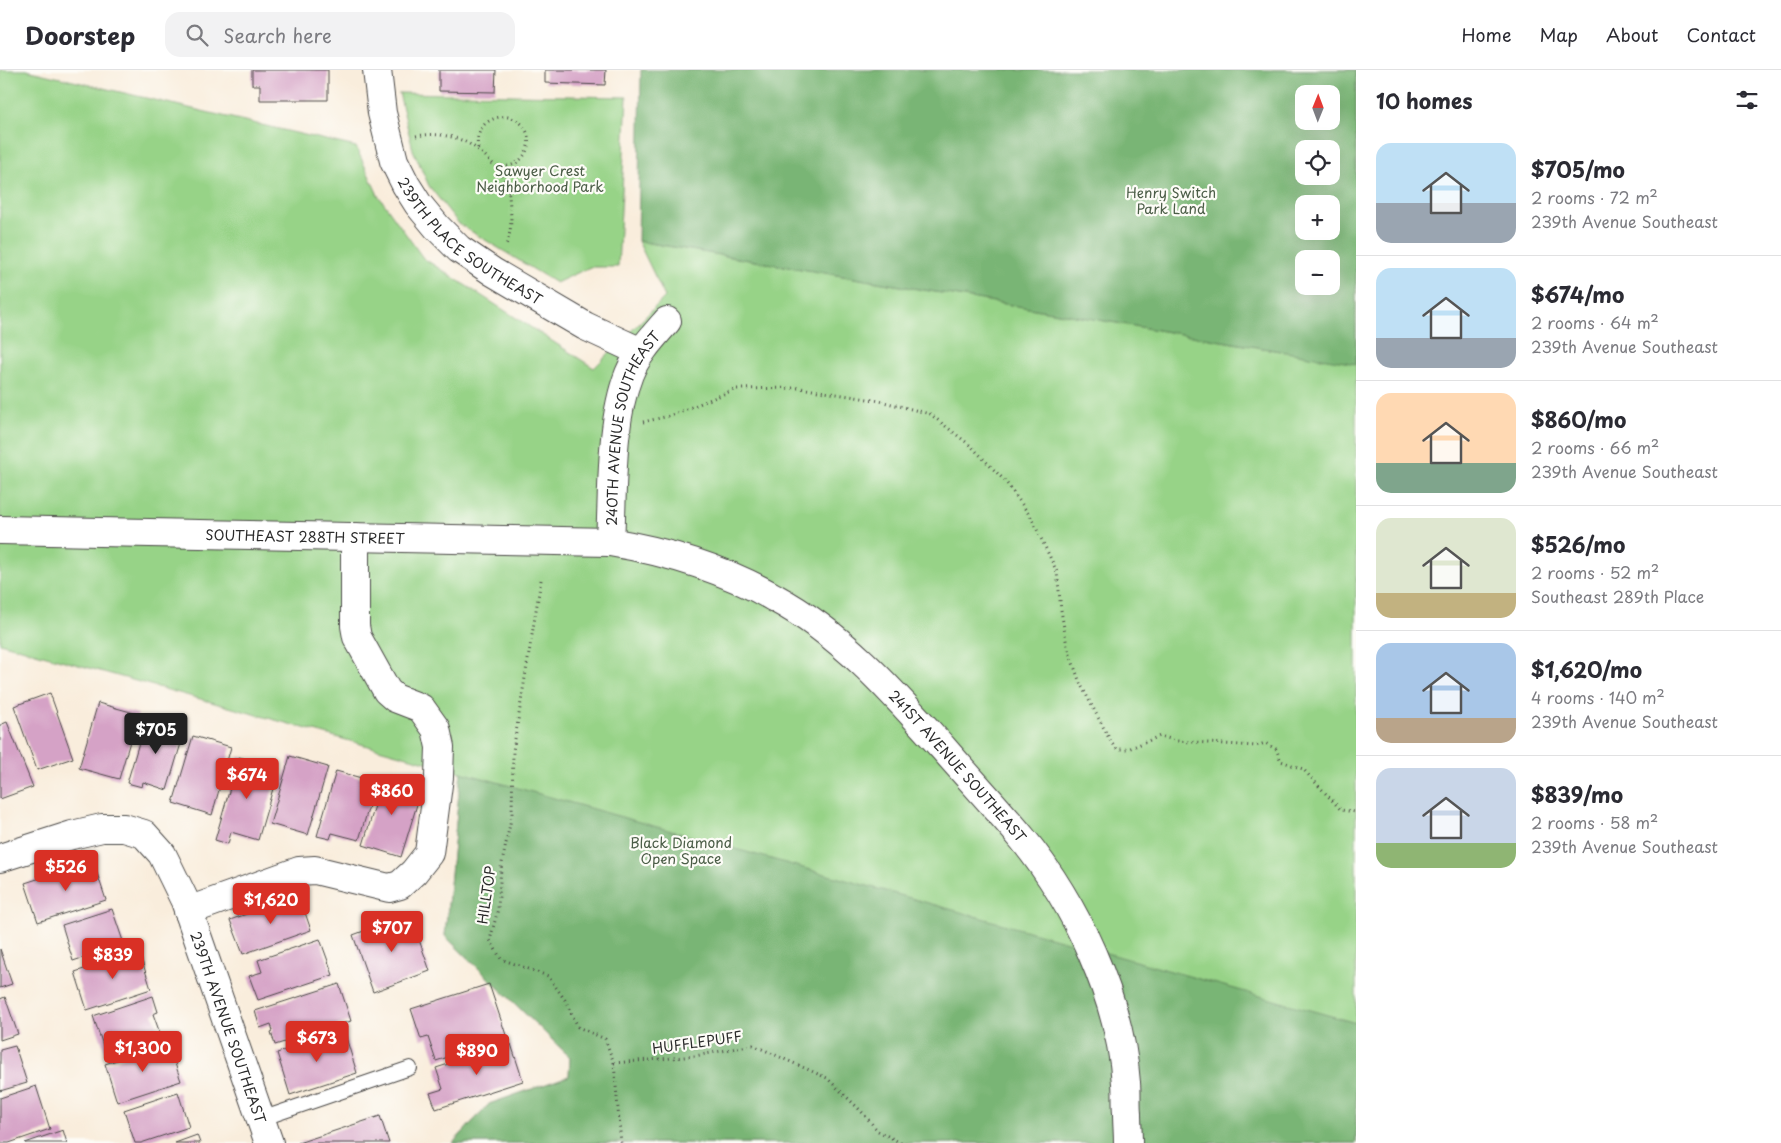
<!DOCTYPE html>
<html lang="en">
<head>
<meta charset="utf-8">
<style>
  body { margin:0; font-family:"Playpen Sans",sans-serif; background:#f2f2f3; color:#2b2b33; height:100vh; display:flex; flex-direction:column; font-size:19px; white-space:nowrap }
  * { box-sizing:border-box; margin:0 }
  p { font-size:16px; color:#7c7c81 }
  .icon { flex:none; width:28px; height:28px; fill:none; stroke:currentColor; stroke-width:2; stroke-linecap:round; stroke-linejoin:round }
  .map { position:relative; flex:1; overflow:hidden }
  .side { display:flex; flex-direction:column; background:#fff; width:425px }
  .side>* { flex:none }
  .needle { width:32px; rotate:1deg }
  .fabs { position:absolute; left:1295px; top:15px; display:grid; gap:10px }
  .fabs a { display:grid; place-items:center; width:45px; height:45px; border-radius:10px; background:#fff; box-shadow:0 5px 20px #0002; font-size:25px }
  .price { position:absolute; translate:-50% -42px; padding:0 11px; border-radius:5px; background:#d93025; color:#fff; font-size:16px; line-height:32px; filter:drop-shadow(0 1px 2px #0008) }
  .price::after { content:''; position:absolute; left:50%; top:30px; width:15px; height:11px; margin-left:-8px; background:inherit; clip-path:polygon(0 0,100% 0,50% 100%) }
  .price.on { background:#222; color:#fff }
  ul { padding:0; list-style:none }
  li { display:flex; align-items:center; gap:15px; height:125px; padding:0 20px }
  li+li { border-top:1px solid #e1e1e2 }
  li span { display:grid; place-items:center; flex:none; width:140px; height:100px; border-radius:15px; color:#555 }
  li>.icon { margin-inline-start:auto }
  span .icon { width:60px; height:60px; fill:#fffc; stroke-width:1 }
  li b { font-size:21px }
  h2 { display:flex; justify-content:space-between; align-items:center; height:60px; padding:0 20px; font-size:21px }
  header { display:flex; align-items:center; gap:30px; box-sizing:border-box; height:70px; padding:0 25px; background:#fff; border-bottom:1px solid #e1e1e2 }
  header strong { font-size:24px }
  nav { display:flex; gap:28px; margin-inline-start:auto; font-size:18px }
  .search { width:350px; height:45px; background:#f2f2f3; display:flex; align-items:center; gap:12px; box-sizing:border-box; padding:0 18px; border-radius:15px; color:#7c7c81; font-size:19px }
  main { display:flex; flex:1; min-height:0 }
  .map>svg:first-child { display:block }
  .green { fill:#97d387; stroke:#617f59; fill-rule:evenodd }
  .forest { fill:#79b574; stroke:#527050; fill-rule:evenodd }
  .building { fill:#d5a2c6 }
  .lines { fill:none; stroke-linecap:round; stroke-linejoin:round }
  .service-casing { stroke:#4a4846; stroke-width:16 }
  .minor-casing { stroke:#4a4846; stroke-width:30 }
  .tertiary-casing { stroke:#4a4846; stroke-width:30 }
  .path { stroke:#4a4846; stroke-width:3; stroke-dasharray:1 4; stroke-linecap:butt }
  .service { stroke:#fff; stroke-width:14 }
  .minor { stroke:#fff; stroke-width:28 }
  .tertiary { stroke:#fff; stroke-width:28 }
  .labels { text-anchor:middle; dominant-baseline:central; stroke-width:4.5; stroke-linejoin:round; paint-order:stroke }
  .park-label { font-size:14px; fill:#4b5d47; stroke:#fdfcf7 }
  .street-label { font-size:14px; fill:#2b2b2b; stroke:#fdfcf7 }
</style>
</head>
<body>
<header>
<strong>Doorstep</strong>
<div class="search"><svg class="icon" aria-label="search" viewBox="0 0 24 24"><circle cx="10" cy="10" r="6"/><path d="M15 15l6 6"/></svg>Search here</div>
<nav><a>Home</a><a>Map</a><a>About</a><a>Contact</a></nav>
</header>
<main>
<div class="map">
<svg width="1356" height="1073" viewBox="0 0 1356 1073">
  <rect width="100%" height="100%" fill="#fdfcf7"/>
  <filter id="ink" filterUnits="userSpaceOnUse"><feTurbulence type="fractalNoise" baseFrequency=".02" numOctaves="2"/><feDisplacementMap in="SourceGraphic" scale="10" xChannelSelector="R" yChannelSelector="G"/><feConvolveMatrix kernelMatrix="1 2 1 2 8 2 1 2 1" color-interpolation-filters="sRGB"/></filter>
  <filter id="wash" filterUnits="userSpaceOnUse"><feTurbulence type="fractalNoise" baseFrequency=".0096" numOctaves="4" result="noise"/><feDisplacementMap in="SourceGraphic" scale="20" xChannelSelector="R" yChannelSelector="G"/><feGaussianBlur stdDeviation="1.12" result="paint"/><feColorMatrix in="noise" values="0 0 0 0 0 0 0 0 0 0 0 0 0 0 0 0 0 1.4 0 .05"/><feComposite in="paint" operator="in"/></filter>
  <g filter="url(#wash)">
    <rect width="100%" height="100%" fill="#f9eddc"/>
    <path class="green" d="M0 0H26L356 77 378 125 423 188 594 298 665 227 638 171 1280 281 1272 0H1356V1073H453L489 1034 569 1006 570 987 445 866 461 702 0 573ZM1304 24H1331V51H1304ZM1304 79H1331V106H1304ZM1304 134H1331V161H1304ZM1304 189H1331V216H1304Z
      M399 23 627 27 618 197H590L556 213 459 154 429 116 413 80Z"/>
    <path class="forest" d="M641 0H1356V294L638 171ZM1304 24H1331V51H1304ZM1304 79H1331V106H1304ZM1304 134H1331V161H1304ZM1304 189H1331V216H1304Z
      M461 702 1356 953V1073H453L489 1034 569 1006 570 987 445 866Z"/>
    <g id="blocks">
      <path class="building" d="M252 0H328V30H260V15H252Z
        M439 0H496L495 22 439 21Z
        M545 0H606L605 15 545 13Z
        M50 623 73 688 37 700 14 636Z
        M98 633 138 644 119 709 79 698Z
        M146 649 185 660 167 720 143 712 142 717 127 713Z
        M7 652 33 717 0 729V655Z
        M193 666 231 677 212 745 173 733Z
        M290 686 328 697 308 765 270 754Z
        M239 687 279 698 258 770 231 762 228 774 215 770Z
        M336 701 376 712 359 770 332 763 330 769 317 766Z
        M384 706 422 718 401 787 363 775Z
        M93 791 106 830 38 852 25 813Z
        M299 825 311 860 243 884 230 850Z
        M112 839 124 874 73 891 62 855Z
        M410 844 430 901 373 922 353 865Z
        M320 869 333 905 258 930 249 906 262 902 258 890Z
        M0 879 12 914 0 918Z
        M139 881 151 919 87 940 75 902Z
        M339 914 351 951 275 975 271 962 273 961 271 954 260 958 255 941Z
        M489 914 507 968 436 991 428 967 421 969 411 939Z
        M153 926 158 942 153 944 161 966 106 984 93 946Z
        M5 927 18 964 0 970V929Z
        M344 961 357 1003 290 1025 277 983Z
        M168 973 181 1011 117 1032 105 994Z
        M511 974 523 1011 436 1039 430 1023 443 1019 436 998Z
        M15 976 27 1013 0 1021V980Z
        M36 1016 50 1059 9 1073H0V1028Z
        M178 1022 189 1057 141 1073H135L124 1040Z
        M380 1046 389 1073H298Z
        M63 1060 67 1073H25Z
        M197 1065 200 1073H175Z"/>
    </g>
  </g>
  <g filter="url(#ink)">
    <use href="#blocks" fill-opacity="0" stroke="#4a4846" stroke-width="1"/>
    <g class="lines">
      <g class="service-casing">
        <path id="service" d="M261 1049 410 998"/>
      </g>
      <g class="minor-casing">
        <g id="minor">
          <path id="s1" d="M377 0 382 43 394 91 406 115 418 134 437 157 459 179 493 202 585 256 641 282"/>
          <path id="s2" d="M610 472C613 419 610 352 629 304 637 284 653 267 667 251"/>
          <path id="s3" d="M0 788 72 765 102 758H124L144 764 162 784 185 831 269 1073"/>
          <path d="M188 841 299 801 315 800 389 818 400 815 414 802 429 783 439 707 440 677 436 659 421 638 395 628 387 621 357 567 355 556V467"/>
        </g>
      </g>
      <g class="tertiary-casing">
        <g id="tertiary">
          <path id="s4" d="M0 460 610 472C669 482 723 498 775 528 843 565 892 621 943 678 969 708 997 738 1022 768 1076 834 1120 928 1126 1013 1127 1023 1126 1033 1127 1043 1127 1053 1128 1063 1128 1073"/>
        </g>
      </g>
      <path class="path" d="M416 66C445 61 471 69 491 92 496 97 502 103 505 110 509 118 509 128 510 136 512 150 511 165 505 177
        M478 78C476 69 479 59 486 53 493 48 500 46 508 47 541 54 532 102 496 96
        M508 121 543 118
        M643 352 669 346 736 319 800 318 880 331 930 344 971 376 1005 411 1031 447 1057 502 1061 540 1067 576 1080 613 1110 670 1117 679H1128L1160 666 1177 671 1256 676 1265 673 1276 679 1281 691 1303 699 1341 740 1356 742
        M541 510 513 681 512 744 501 798 498 839 490 870 501 889 548 906 565 930 578 957 605 969 614 993 621 1073
        M614 993 695 986 753 975 827 1008 861 1041 878 1061 901 1073"/>
      <use href="#service" class="service"/>
      <use href="#minor" class="minor"/>
      <use href="#tertiary" class="tertiary"/>
    </g>
  </g>
  <g class="labels">
    <g class="park-label">
      <text x="540" y="100">Sawyer Crest<tspan x="540" dy="16">Neighborhood Park</tspan></text>
      <text x="1171" y="122">Henry Switch<tspan x="1171" dy="16">Park Land</tspan></text>
      <text x="681" y="772">Black Diamond<tspan x="681" dy="16">Open Space</tspan></text>
    </g>
    <g class="street-label">
      <text stroke="none"><textPath href="#s1" startOffset="206">239TH PLACE SOUTHEAST</textPath></text>
      <text stroke="none"><textPath href="#s2" startOffset="118">240TH AVENUE SOUTHEAST</textPath></text>
      <text stroke="none"><textPath href="#s4" startOffset="305">SOUTHEAST 288TH STREET</textPath></text>
      <text stroke="none"><textPath href="#s4" startOffset="1035">241ST AVENUE SOUTHEAST</textPath></text>
      <text transform="translate(486 825) rotate(-82)">HILLTOP</text>
      <text stroke="none"><textPath href="#s3" startOffset="362">239TH AVENUE SOUTHEAST</textPath></text>
      <text transform="translate(697 972) rotate(-8)">HUFFLEPUFF</text>
    </g>
  </g>
</svg>
<div class="fabs">
<a><svg class="needle" viewBox="-14 -14 28 28"><path d="M0-13l5 13h-10z" fill="#e53935"/><path d="M0 13l5-13h-10z" fill="#7c7c81"/></svg></a>
<a><svg class="icon" aria-label="locate" viewBox="0 0 24 24"><circle cx="12" cy="12" r="6"/><path d="M12 2v4M12 18v4M2 12h4M18 12h4"/></svg></a>
<a>+</a>
<a>−</a>
</div>
<b class="price on" style="left:156px;top:685px">$705</b>
<b class="price" style="left:247px;top:730px">$674</b>
<b class="price" style="left:392px;top:746px">$860</b>
<b class="price" style="left:66px;top:822px">$526</b>
<b class="price" style="left:271px;top:855px">$1,620</b>
<b class="price" style="left:392px;top:883px">$707</b>
<b class="price" style="left:113px;top:910px">$839</b>
<b class="price" style="left:317px;top:993px">$673</b>
<b class="price" style="left:143px;top:1003px">$1,300</b>
<b class="price" style="left:477px;top:1006px">$890</b>
</div>
<section class="side">
<h2>10 homes<svg class="icon" aria-label="filters" viewBox="0 0 24 24"><path d="M4 7h16M4 17h16"/><circle cx="9" cy="7" r="2"/><circle cx="15" cy="17" r="2"/></svg></h2>
<ul>
<li><span style="background:linear-gradient(#bfe0f5 60%,#9aa5b1 0)"><svg class="icon" aria-label="home" viewBox="0 0 24 24"><path d="M3 11l9-7 9 7M6 9v11h12V9"/></svg></span><div><b>$705/mo</b><p>2 rooms · 72 m²</p><p>239th Avenue Southeast</p></div></li>
<li><span style="background:linear-gradient(#bfe0f5 70%,#9aa5b1 0)"><svg class="icon" aria-label="home" viewBox="0 0 24 24"><path d="M3 11l9-7 9 7M6 9v11h12V9"/></svg></span><div><b>$674/mo</b><p>2 rooms · 64 m²</p><p>239th Avenue Southeast</p></div></li>
<li><span style="background:linear-gradient(#ffd9b3 70%,#7fa58c 0)"><svg class="icon" aria-label="home" viewBox="0 0 24 24"><path d="M3 11l9-7 9 7M6 9v11h12V9"/></svg></span><div><b>$860/mo</b><p>2 rooms · 66 m²</p><p>239th Avenue Southeast</p></div></li>
<li><span style="background:linear-gradient(#dfe7d0 75%,#c2b280 0)"><svg class="icon" aria-label="home" viewBox="0 0 24 24"><path d="M3 11l9-7 9 7M6 9v11h12V9"/></svg></span><div><b>$526/mo</b><p>2 rooms · 52 m²</p><p>Southeast 289th Place</p></div></li>
<li><span style="background:linear-gradient(#a9c7e8 75%,#b9a48a 0)"><svg class="icon" aria-label="home" viewBox="0 0 24 24"><path d="M3 11l9-7 9 7M6 9v11h12V9"/></svg></span><div><b>$1,620/mo</b><p>4 rooms · 140 m²</p><p>239th Avenue Southeast</p></div></li>
<li><span style="background:linear-gradient(#c9d6e8 75%,#8fb573 0)"><svg class="icon" aria-label="home" viewBox="0 0 24 24"><path d="M3 11l9-7 9 7M6 9v11h12V9"/></svg></span><div><b>$839/mo</b><p>2 rooms · 58 m²</p><p>239th Avenue Southeast</p></div></li>
</ul>
</section>
</main>
</body>
</html>
